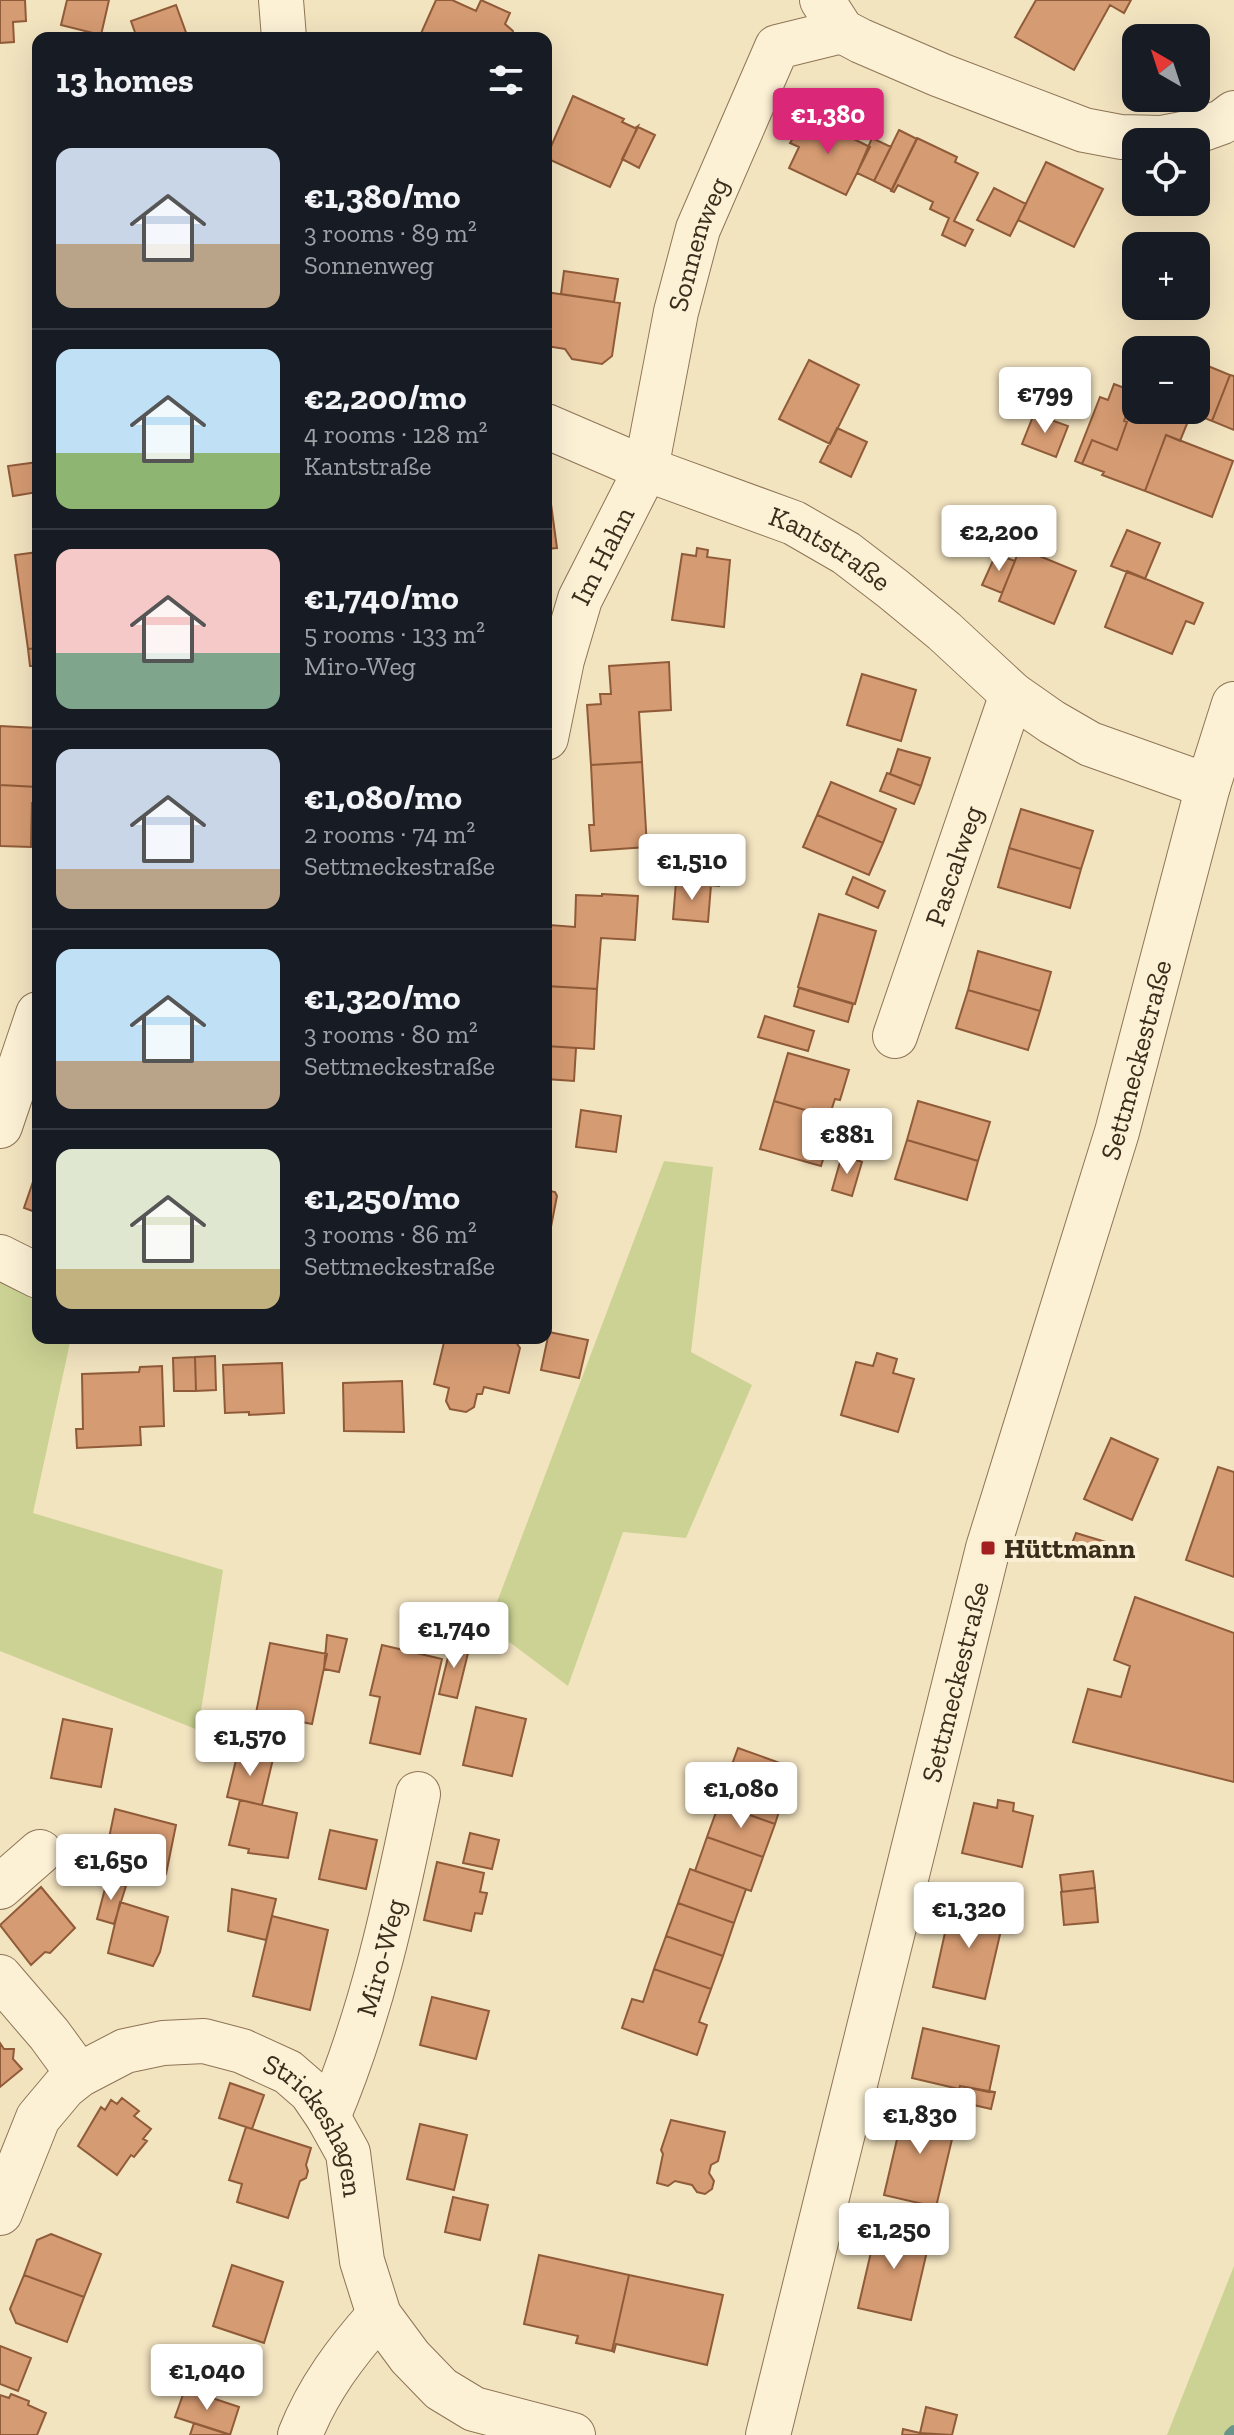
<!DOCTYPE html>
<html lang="en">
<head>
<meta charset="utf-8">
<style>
  body { margin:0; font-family:"Zilla Slab",serif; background:#242831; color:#f1f3f6; height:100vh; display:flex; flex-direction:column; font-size:30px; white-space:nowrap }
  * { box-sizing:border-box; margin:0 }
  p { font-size:26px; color:#9ea1a6 }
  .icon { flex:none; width:44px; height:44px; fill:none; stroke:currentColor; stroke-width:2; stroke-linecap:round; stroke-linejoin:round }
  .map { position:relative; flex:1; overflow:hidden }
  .side { position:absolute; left:32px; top:32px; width:520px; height:1312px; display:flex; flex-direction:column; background:#171b24; border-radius:16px; box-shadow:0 8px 32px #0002 }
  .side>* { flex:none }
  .needle { width:52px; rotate:321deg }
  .fabs { position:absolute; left:1122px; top:24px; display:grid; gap:16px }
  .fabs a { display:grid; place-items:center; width:88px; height:88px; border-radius:16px; background:#171b24; box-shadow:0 8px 32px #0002; font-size:40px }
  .price { position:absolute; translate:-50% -68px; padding:0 18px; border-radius:8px; background:#fff; color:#222; font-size:26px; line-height:52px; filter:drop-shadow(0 2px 4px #0008) }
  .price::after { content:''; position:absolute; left:50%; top:48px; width:24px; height:18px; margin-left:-12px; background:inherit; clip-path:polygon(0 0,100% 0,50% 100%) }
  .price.selected { background:#db2777; color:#fff }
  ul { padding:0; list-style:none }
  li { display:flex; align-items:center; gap:24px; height:200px; padding:0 24px }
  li+li { border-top:2px solid #363941 }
  li span { display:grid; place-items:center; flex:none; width:224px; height:160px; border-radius:16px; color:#555 }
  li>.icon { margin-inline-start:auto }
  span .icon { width:96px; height:96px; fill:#fffc; stroke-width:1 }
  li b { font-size:34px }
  h2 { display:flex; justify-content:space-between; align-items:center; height:96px; padding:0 24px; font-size:34px }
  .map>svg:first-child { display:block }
  .green { fill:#cbd293 }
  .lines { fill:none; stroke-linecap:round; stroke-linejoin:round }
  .stream { stroke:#699489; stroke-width:12 }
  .building { fill:#d59b72; stroke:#905b39; stroke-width:2 }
  .minor-casing { stroke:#8e7456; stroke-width:46 }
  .minor { stroke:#fcf1d5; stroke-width:44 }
  .poi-dot { fill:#a41f20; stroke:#f9eed1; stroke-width:3 }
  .labels { text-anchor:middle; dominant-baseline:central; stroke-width:8; stroke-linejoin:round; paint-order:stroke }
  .street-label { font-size:28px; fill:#3c2c1c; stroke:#f9eed1 }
  .poi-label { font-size:28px; font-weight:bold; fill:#3c2c1c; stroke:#f9eed1; text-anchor:start }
</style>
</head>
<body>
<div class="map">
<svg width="1234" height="2435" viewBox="0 0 1234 2435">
  <rect width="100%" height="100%" fill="#f3e4c0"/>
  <path class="green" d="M664 1161 713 1167 691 1352 752 1385 686 1538 623 1532 568 1686 488 1626Z
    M0 1272 38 1299V1338H71L33 1513 223 1570 198 1730 0 1651Z
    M1234 2266V2435H1167Z"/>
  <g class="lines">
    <path class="stream" d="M1230 2435 1234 2431"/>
  </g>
  <path class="building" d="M0 0H25L26 21 13 22 14 42 0 43Z
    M67 0H109L101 35 61 25Z
    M436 0H452L476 11 481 0 510 13 505 24 513 31 510 38H419Z
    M1036 0H1131L1124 13 1110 5 1074 70 1015 37Z
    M176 5 188 38H137L131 21Z
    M573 96 624 119 622 122 635 128 638 126 610 187 546 158Z
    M813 119 870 147 846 195 789 168 799 147 790 143 800 127 807 130Z
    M638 127 655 135 639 168 622 159Z
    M899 130 917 139 892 190 874 181Z
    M872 138 891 147 874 181 857 173Z
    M917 138 957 157 955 162 978 173 954 221 973 230 965 246 942 235 949 218 930 209 933 202 898 185 894 192 891 191Z
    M1046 162 1103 189 1074 247 1018 220Z
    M994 188 1026 204 1010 236 977 220Z
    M564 271 618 279 614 302 561 294Z
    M546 292 620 303 612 356 602 364 572 359 565 349 546 346Z
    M809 360 859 385 830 444 779 419Z
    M1208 366 1230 375 1212 421 1184 410H1196V386Z
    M1230 375 1234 376V430L1212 421Z
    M1114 384 1135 392 1124 421 1127 422 1117 450 1092 440 1082 464 1075 461 1100 397 1108 400Z
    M1135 392 1136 410H1181L1191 414 1180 441 1166 435 1145 491 1102 475 1104 472 1082 464 1092 440 1117 450 1127 422 1124 421Z
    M1034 414 1068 426 1056 457 1022 444Z
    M837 428 867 442 851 477 820 462Z
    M1166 435 1233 461 1212 517 1145 491Z
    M38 462V492L13 496 8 466Z
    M546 482H548L557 548 546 549Z
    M33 492H38V530L33 494Z
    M1127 530 1160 543 1145 579 1111 566Z
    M697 548 708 550 707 557 730 560 724 627 672 620 682 554 696 556Z
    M1020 548 1076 571 1054 624 999 601Z
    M38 552V648L28 649 15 555Z
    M996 554 1015 561 1002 593 982 585Z
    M1127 571 1203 603 1194 624 1186 621 1172 654 1105 627Z
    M38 648V666H30L28 649Z
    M669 662 671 710 639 712 642 762 591 765 587 705 601 704 600 694H611L609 666Z
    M862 674 916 690 901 741 847 725Z
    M0 726 38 728 36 787 0 785Z
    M898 749 930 758 921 786 890 774Z
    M642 762 647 847 591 851 589 825H594L591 765Z
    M887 773 921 786 914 804 880 791Z
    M831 782 896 809 883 843 817 815Z
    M0 785 38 787V803H32L31 847 0 846Z
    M1021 809 1093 831 1081 869 1009 848Z
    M817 815 883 843 869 875 803 847Z
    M688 847 723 850 719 886 685 883Z
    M1009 848 1081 869 1070 908 998 887Z
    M853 877 885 891 878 908 846 894Z
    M676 882 711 885 708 922 673 919Z
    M602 894 638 896 635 940 601 938 597 989 546 986 550 925 575 927 576 895 602 896Z
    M819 914 876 931 855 1004 798 987Z
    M978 951 1051 972 1040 1011 968 990Z
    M546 986 597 989 594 1049 546 1046Z
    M799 988 853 1004 848 1022 794 1006Z
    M968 990 1040 1011 1028 1050 956 1028Z
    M765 1016 814 1031 808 1051 758 1037Z
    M546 1046 576 1048 574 1081 546 1079Z
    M788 1053 849 1070 840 1100 835 1099 829 1117 774 1101Z
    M774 1101 829 1117 824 1135 830 1137 821 1166 760 1149Z
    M918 1101 990 1122 978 1161 907 1140Z
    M581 1110 621 1116 616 1152 576 1147Z
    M907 1140 978 1161 967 1200 895 1179Z
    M842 1155 862 1162 852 1196 832 1190Z
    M38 1167V1213L24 1208Z
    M546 1190 555 1192 557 1196 550 1232 546 1231Z
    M549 1332 588 1340 579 1378 541 1370Z
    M445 1338H501L515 1341 520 1348 509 1393 484 1387 482 1394H477L474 1407 466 1412 450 1409 446 1401 449 1388 434 1384Z
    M877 1353 897 1359 893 1373 914 1379 898 1432 841 1415 856 1362 873 1366Z
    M215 1356 216 1390 196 1391 195 1357Z
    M195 1357 196 1391H174L173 1358Z
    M282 1363 284 1413 249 1415V1412L225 1413 223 1365Z
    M162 1366 164 1426 140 1427 141 1445 77 1448 76 1429H83L82 1374 139 1372 140 1367Z
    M402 1381 404 1432 344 1431 343 1383Z
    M1111 1438 1158 1459 1132 1520 1084 1499Z
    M1218 1467 1234 1472V1577L1186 1560Z
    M1076 1533 1109 1543 1104 1560 1070 1549Z
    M1135 1597 1234 1633V1782L1073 1742 1088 1689 1121 1697 1130 1666 1114 1660Z
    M327 1635 347 1639 339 1672 324 1669Z
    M452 1641 470 1645 457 1698 439 1694Z
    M270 1643 327 1654 312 1724 256 1713Z
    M382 1645 442 1659 420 1754 370 1743 380 1697 370 1695Z
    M476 1707 526 1719 512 1776 463 1765Z
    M63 1719 112 1729 101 1787 51 1778Z
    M738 1748 794 1768 786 1790 730 1770Z
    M238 1752 273 1759 262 1805 227 1797Z
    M730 1770 786 1790 775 1824 719 1804Z
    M240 1800 297 1813 288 1858 248 1853 249 1849 229 1845Z
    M998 1800 1014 1803 1013 1811 1033 1816 1022 1867 962 1853 974 1803 997 1808Z
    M719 1804 775 1824 763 1857 707 1837Z
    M115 1809 176 1825 166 1874 104 1862Z
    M330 1830 377 1840 366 1889 319 1879Z
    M470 1833 499 1840 492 1869 463 1863Z
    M707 1837 763 1857 751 1891 695 1871Z
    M437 1862 484 1873 480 1892 487 1893 482 1914 475 1913 471 1931 424 1920Z
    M690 1869 746 1889 734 1923 678 1903Z
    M1093 1871 1095 1888 1062 1892 1060 1875Z
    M107 1881 126 1886 114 1924 97 1919Z
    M41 1887 75 1928 50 1953 45 1952 31 1965 0 1925Z
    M1095 1888 1098 1922 1064 1925 1061 1892Z
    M232 1889 276 1899 266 1940 228 1931Z
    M952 1901 1005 1913 985 1999 933 1987Z
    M120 1902 168 1917 160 1952 153 1966 108 1953Z
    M678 1903 734 1923 723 1956 666 1936Z
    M272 1916 328 1930 310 2010 253 1996Z
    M666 1936 723 1956 711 1989 654 1969Z
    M654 1969 711 1989 699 2022 707 2025 697 2055 622 2028 632 1999 643 2002Z
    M432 1997 489 2011 476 2059 420 2045Z
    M923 2028 999 2046 989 2092 960 2086 959 2089 912 2078Z
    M0 2043 4 2049H14L13 2059 22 2069 0 2087Z
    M230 2083 264 2095 252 2129 219 2118Z
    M960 2086 995 2092 991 2109 956 2101Z
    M122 2098 139 2111 134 2116 151 2129 143 2139 147 2141 134 2157 131 2155 117 2175 78 2146 101 2107 105 2110 111 2100 117 2104Z
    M905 2105 957 2118 936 2207 884 2195Z
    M671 2120 725 2132 718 2161 711 2165 709 2173 714 2181 712 2189 705 2194 697 2192 692 2185 675 2181 668 2186 657 2183 663 2154 661 2150Z
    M420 2124 467 2135 454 2190 407 2179Z
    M246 2127 311 2148 306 2165 308 2171 306 2178 300 2181 288 2218 237 2202 242 2184 229 2180Z
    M453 2197 488 2205 480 2240 445 2232Z
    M878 2222 931 2234 911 2320 858 2308Z
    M51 2234 101 2254 84 2297 24 2275 37 2240Z
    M539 2255 629 2275 612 2351 576 2343 578 2336 524 2324Z
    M232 2265 283 2282 264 2343 213 2326Z
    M24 2275 84 2297 67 2342 16 2323 10 2309Z
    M629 2275 723 2295 707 2365 616 2344 614 2352 612 2351Z
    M0 2346 31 2358 18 2391 0 2384Z
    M185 2389 239 2407 230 2435 175 2417Z
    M11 2394 29 2401 28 2405 46 2413 37 2435H0V2395L9 2398Z
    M926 2407 957 2415 952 2435 920 2433Z
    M194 2423 219 2431 231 2435H190Z
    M903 2429 920 2433 932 2435H902Z"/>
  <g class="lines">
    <g class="minor-casing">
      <g id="minor">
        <path d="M281 0 284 38"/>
        <path d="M822 0 842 31 861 41 940 75 1084 130 1121 137 1161 138 1197 131 1222 122 1234 113"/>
        <path id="s1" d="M546 426 646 469 794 523 846 553 893 589 944 631 1012 694 1052 722 1090 744 1208 786"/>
        <path id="s2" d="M546 738 562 660 580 599 646 469 676 312 698 229 777 47 842 31"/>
        <path id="s3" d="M895 1036 1012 694"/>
        <path d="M0 1126 38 1014"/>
        <path d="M0 1257 38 1276"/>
        <path d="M0 1887 40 1852"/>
        <path d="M0 1977 49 2034 79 2075"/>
        <path id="s4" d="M328 2117C372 2013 395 1905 418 1794"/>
        <path id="s5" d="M0 2213 38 2118 64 2087 79 2075 125 2051 163 2043 204 2041 242 2051 288 2072 311 2092 328 2117 348 2153 362 2261 379 2315 410 2357 441 2389 474 2409 573 2435"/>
        <path d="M300 2435C318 2389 346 2352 379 2315"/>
        <path id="s6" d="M768 2435 988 1548 1117 1132 1208 786 1234 704"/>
      </g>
    </g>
    <use href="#minor" class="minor"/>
  </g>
  <rect class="poi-dot" x="980" y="1540" width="16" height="16" rx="4"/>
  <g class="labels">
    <g class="street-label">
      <text stroke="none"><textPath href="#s2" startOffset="520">Sonnenweg</textPath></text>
      <text stroke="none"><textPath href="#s1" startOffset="310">Kantstraße</textPath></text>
      <text stroke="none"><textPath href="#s2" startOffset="192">Im Hahn</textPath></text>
      <text stroke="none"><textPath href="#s3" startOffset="180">Pascalweg</textPath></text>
      <text stroke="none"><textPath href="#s6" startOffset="1424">Settmeckestraße</textPath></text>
      <text stroke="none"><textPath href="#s6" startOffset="776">Settmeckestraße</textPath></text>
      <text stroke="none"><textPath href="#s4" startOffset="168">Miro-Weg</textPath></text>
      <text stroke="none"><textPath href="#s5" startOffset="444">Strickeshagen</textPath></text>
    </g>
    <g class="poi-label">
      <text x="1004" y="1548">Hüttmann</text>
    </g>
  </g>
</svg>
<div class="fabs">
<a><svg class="needle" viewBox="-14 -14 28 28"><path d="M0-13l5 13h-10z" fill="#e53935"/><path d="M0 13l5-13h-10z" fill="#9ea1a6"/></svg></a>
<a><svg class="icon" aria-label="locate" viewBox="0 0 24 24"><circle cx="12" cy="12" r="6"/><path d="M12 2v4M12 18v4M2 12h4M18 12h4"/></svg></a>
<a>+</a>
<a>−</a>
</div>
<b class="price selected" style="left:828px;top:156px">€1,380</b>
<b class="price" style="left:1045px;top:435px">€799</b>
<b class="price" style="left:999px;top:573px">€2,200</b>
<b class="price" style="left:692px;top:902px">€1,510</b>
<b class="price" style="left:847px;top:1176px">€881</b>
<b class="price" style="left:454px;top:1670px">€1,740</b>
<b class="price" style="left:250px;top:1778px">€1,570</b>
<b class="price" style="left:741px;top:1830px">€1,080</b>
<b class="price" style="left:111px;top:1902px">€1,650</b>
<b class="price" style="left:969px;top:1950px">€1,320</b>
<b class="price" style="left:920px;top:2156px">€1,830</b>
<b class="price" style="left:894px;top:2271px">€1,250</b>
<b class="price" style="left:207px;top:2412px">€1,040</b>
<section class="side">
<h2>13 homes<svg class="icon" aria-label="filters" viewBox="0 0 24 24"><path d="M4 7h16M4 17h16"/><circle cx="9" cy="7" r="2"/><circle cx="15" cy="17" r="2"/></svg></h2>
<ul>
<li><span style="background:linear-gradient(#c9d6e8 60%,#b9a48a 0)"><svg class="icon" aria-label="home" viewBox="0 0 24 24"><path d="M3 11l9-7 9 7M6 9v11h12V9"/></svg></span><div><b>€1,380/mo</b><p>3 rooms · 89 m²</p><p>Sonnenweg</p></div></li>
<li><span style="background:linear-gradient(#bfe0f5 65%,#8fb573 0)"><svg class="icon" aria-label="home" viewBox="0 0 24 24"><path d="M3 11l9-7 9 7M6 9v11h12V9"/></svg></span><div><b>€2,200/mo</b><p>4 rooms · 128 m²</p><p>Kantstraße</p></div></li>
<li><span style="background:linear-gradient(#f6c9c9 65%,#7fa58c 0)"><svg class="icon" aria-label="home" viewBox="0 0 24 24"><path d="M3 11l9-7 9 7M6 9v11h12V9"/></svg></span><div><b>€1,740/mo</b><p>5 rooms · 133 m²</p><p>Miro-Weg</p></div></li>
<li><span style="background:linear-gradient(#c9d6e8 75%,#b9a48a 0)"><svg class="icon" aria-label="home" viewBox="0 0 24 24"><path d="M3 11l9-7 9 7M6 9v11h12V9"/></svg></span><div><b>€1,080/mo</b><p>2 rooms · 74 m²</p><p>Settmeckestraße</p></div></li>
<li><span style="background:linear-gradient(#bfe0f5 70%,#b9a48a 0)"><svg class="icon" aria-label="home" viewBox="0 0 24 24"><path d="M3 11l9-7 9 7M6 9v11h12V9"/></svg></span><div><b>€1,320/mo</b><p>3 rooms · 80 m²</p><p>Settmeckestraße</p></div></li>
<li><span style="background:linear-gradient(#dfe7d0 75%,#c2b280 0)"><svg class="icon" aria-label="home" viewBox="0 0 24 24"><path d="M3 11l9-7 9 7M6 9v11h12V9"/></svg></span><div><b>€1,250/mo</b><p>3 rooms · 86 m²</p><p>Settmeckestraße</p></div></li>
</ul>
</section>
</div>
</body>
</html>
